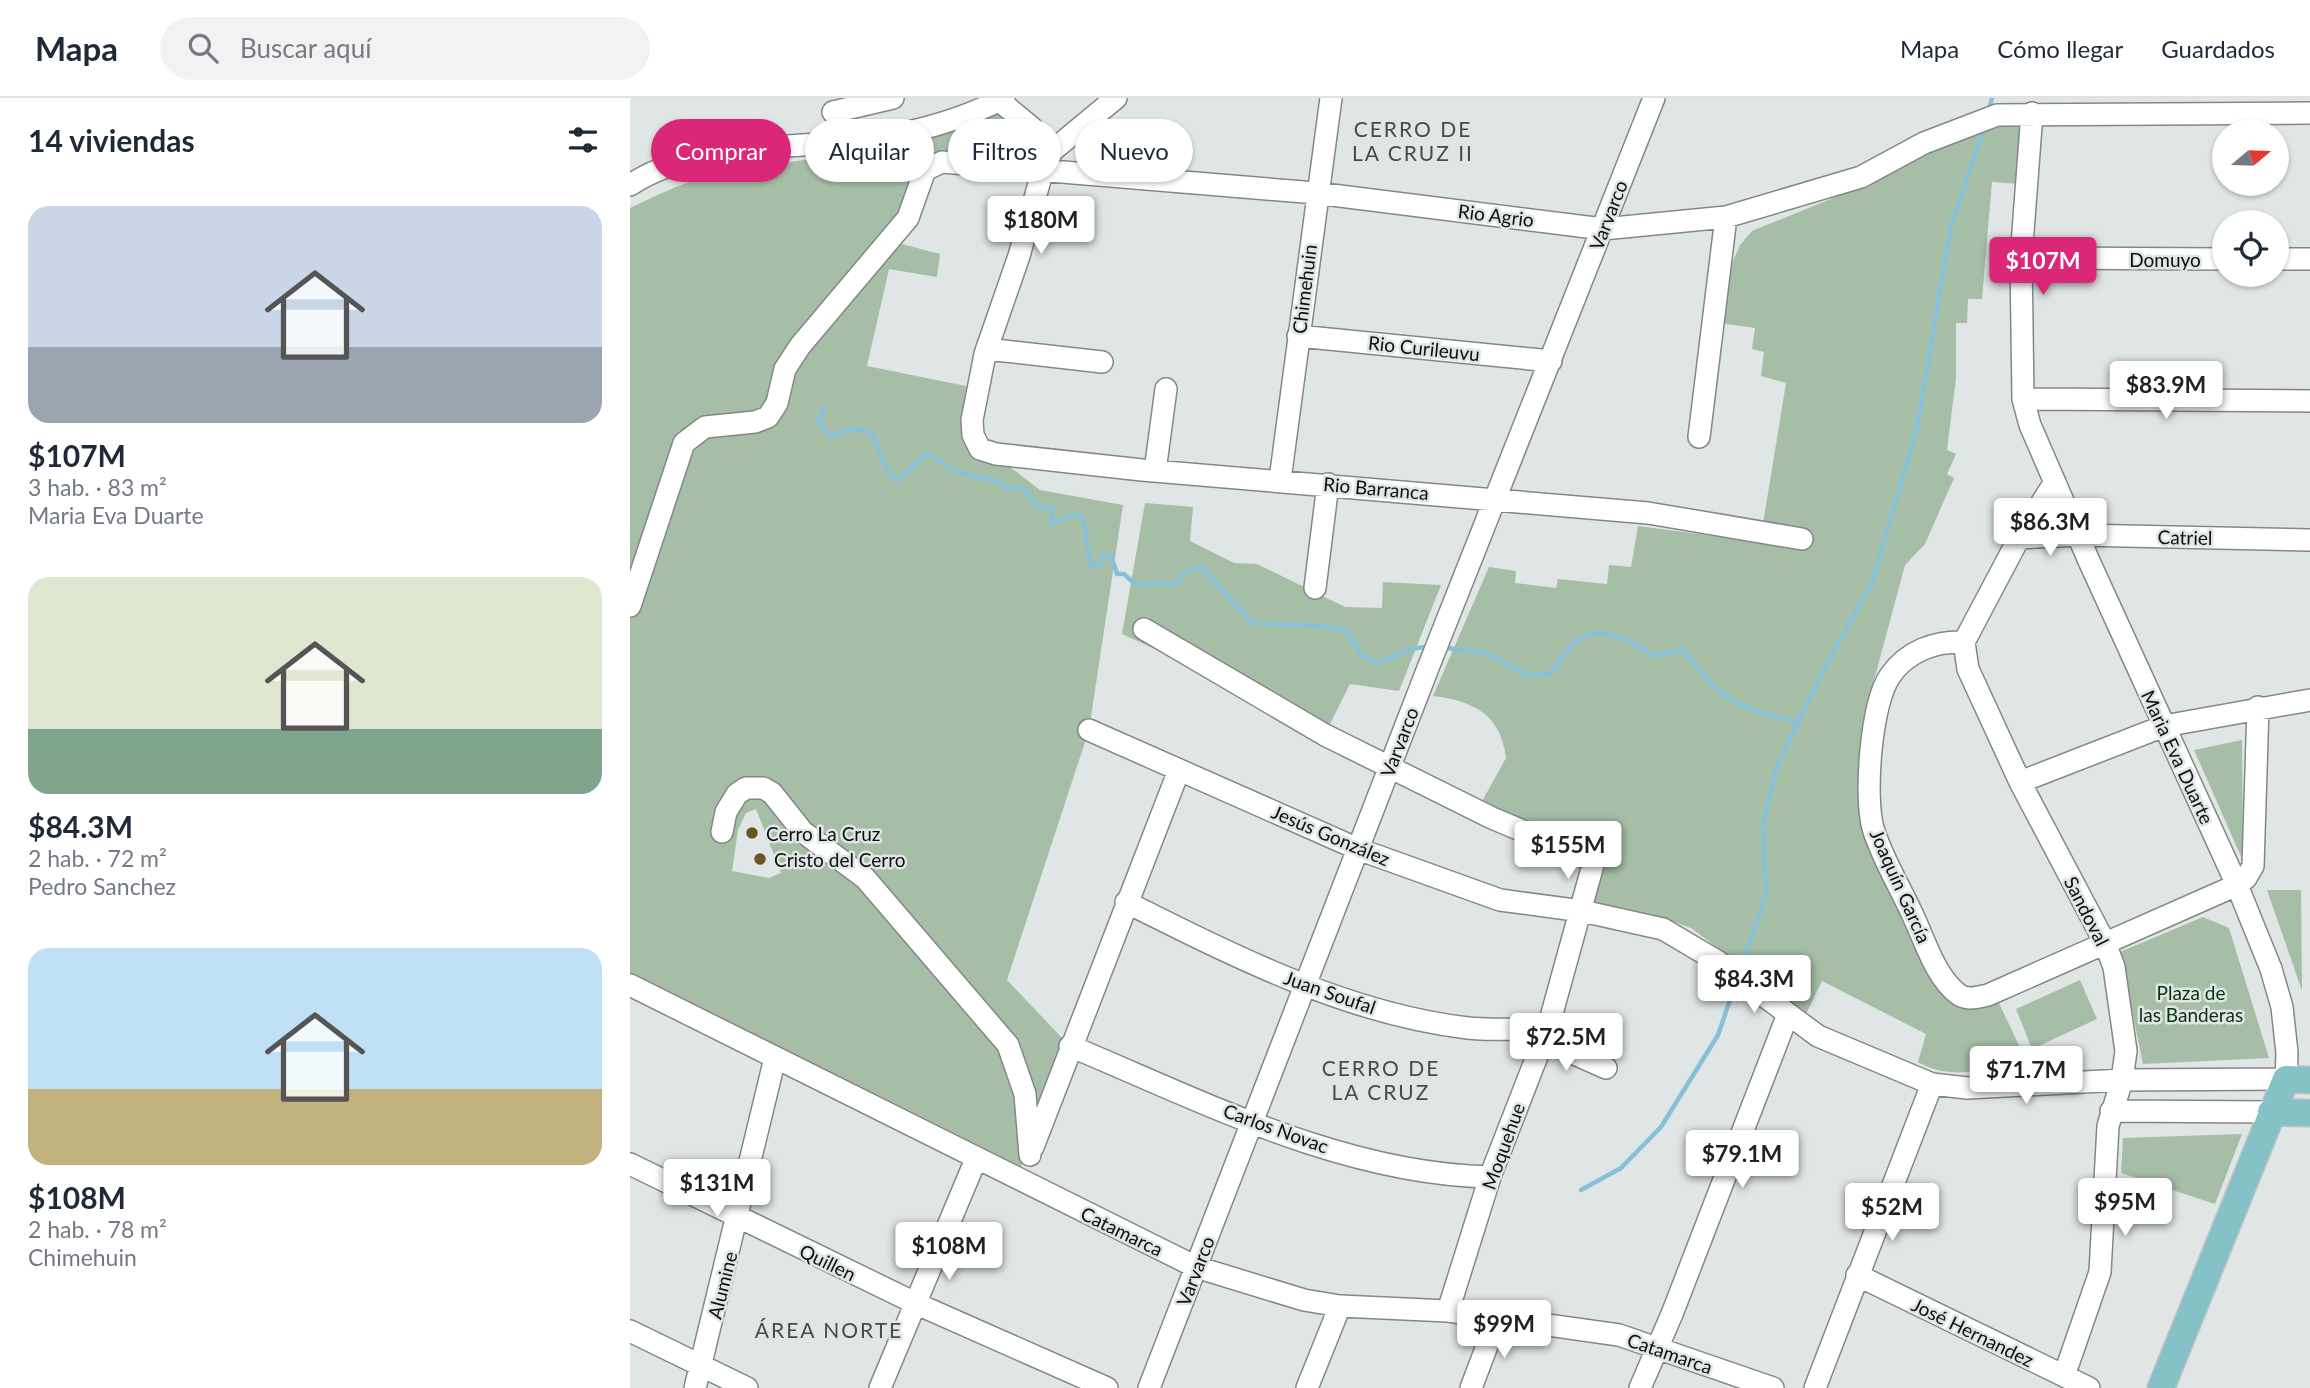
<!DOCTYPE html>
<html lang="es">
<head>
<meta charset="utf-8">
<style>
  body { margin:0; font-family:Lato,sans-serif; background:#f2f2f3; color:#1f2937; height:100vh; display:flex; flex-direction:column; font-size:26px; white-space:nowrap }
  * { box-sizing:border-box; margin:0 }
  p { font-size:23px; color:#747a83 }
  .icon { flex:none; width:38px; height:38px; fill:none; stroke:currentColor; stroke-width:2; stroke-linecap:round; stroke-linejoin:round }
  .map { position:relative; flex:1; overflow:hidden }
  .details { display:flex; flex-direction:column; background:#fff; width:630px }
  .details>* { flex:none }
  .banner { position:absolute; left:21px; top:21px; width:665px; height:63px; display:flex; gap:14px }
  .needle { width:46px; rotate:71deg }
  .buttons { position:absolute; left:1582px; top:21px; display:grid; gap:14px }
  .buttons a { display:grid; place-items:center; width:77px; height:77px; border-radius:50%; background:#fff; box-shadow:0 2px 5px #0004; font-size:35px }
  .price { position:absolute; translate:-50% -60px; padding:0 16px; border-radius:7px; background:#fff; color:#222; font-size:23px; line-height:46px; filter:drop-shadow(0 2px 4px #0008) }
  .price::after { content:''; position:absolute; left:50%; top:42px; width:21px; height:16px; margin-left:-10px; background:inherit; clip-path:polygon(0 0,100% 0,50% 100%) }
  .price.current { background:#db2777; color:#fff }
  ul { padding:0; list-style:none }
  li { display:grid; align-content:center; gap:14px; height:371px; padding:0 28px }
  li span { display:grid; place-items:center; height:217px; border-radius:21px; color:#555 }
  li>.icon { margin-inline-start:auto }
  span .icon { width:126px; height:126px; fill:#fffc; stroke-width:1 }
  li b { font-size:30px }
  h2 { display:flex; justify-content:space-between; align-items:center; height:84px; padding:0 28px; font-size:30px }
  .pill { padding:0 24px; border-radius:32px; background:#fff; box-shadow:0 2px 5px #0004; font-size:24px; line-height:63px }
  .pill.current { background:#db2777; color:#fff }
  header { display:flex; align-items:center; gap:42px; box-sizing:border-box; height:98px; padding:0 35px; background:#fff; border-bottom:2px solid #e0e1e3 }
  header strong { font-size:33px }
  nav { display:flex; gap:38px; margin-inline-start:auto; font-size:24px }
  .search { width:490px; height:63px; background:#f2f2f3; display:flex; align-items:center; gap:18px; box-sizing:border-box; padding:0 24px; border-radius:38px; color:#747a83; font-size:26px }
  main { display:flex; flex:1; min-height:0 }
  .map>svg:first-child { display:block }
  .green { fill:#a6bea6; fill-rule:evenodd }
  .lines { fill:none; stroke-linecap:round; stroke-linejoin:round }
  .stream { stroke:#86c1d8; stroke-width:4.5 }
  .minor-casing { stroke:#838887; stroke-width:24 }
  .major-casing { stroke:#c0c1c1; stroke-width:29 }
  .minor { stroke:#fff; stroke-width:21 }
  .major { stroke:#85c2c8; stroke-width:26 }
  .poi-dot { fill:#695423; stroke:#e0e6e5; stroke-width:2.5 }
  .labels { text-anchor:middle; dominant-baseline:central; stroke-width:5; stroke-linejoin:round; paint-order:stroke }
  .street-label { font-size:19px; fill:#0d0f0f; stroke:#e0e6e5 }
  .poi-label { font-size:19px; fill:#0d0f0f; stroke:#e0e6e5; text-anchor:start }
  .park-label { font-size:19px; fill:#06330d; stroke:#e0e6e5 }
  .neighbourhood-label { font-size:21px; letter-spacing:2px; fill:#474c4b; stroke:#e0e6e5 }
</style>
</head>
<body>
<header>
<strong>Mapa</strong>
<div class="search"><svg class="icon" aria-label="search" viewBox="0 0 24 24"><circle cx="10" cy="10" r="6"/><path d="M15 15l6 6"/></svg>Buscar aquí</div>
<nav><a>Mapa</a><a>Cómo llegar</a><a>Guardados</a></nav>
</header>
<main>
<section class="details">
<h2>14 viviendas<svg class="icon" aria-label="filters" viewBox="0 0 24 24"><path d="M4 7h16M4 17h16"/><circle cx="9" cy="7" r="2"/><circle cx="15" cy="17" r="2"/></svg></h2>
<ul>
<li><span style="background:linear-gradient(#c9d6e8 65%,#9aa5b1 0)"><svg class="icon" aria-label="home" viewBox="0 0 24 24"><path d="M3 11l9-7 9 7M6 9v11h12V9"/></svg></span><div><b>$107M</b><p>3 hab. · 83 m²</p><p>Maria Eva Duarte</p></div></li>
<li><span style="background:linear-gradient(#dfe7d0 70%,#7fa58c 0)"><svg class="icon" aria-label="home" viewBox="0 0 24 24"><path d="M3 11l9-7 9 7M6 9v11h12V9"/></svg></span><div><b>$84.3M</b><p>2 hab. · 72 m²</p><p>Pedro Sanchez</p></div></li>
<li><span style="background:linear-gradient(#bfe0f5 65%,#c2b280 0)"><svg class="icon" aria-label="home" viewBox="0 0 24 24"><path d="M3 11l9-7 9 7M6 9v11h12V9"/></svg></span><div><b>$108M</b><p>2 hab. · 78 m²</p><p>Chimehuin</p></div></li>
</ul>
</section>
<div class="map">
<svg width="1680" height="1290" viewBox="0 0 1680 1290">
  <rect width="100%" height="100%" fill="#e0e6e5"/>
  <path class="green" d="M370 12 412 53 383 80 317 73 299 81 268 145 310 156 307 179 259 171 237 268 336 288 332 336 335 347 343 355 380 369 410 392 493 407 459 632 377 882 436 944 388 1077 0 880V110C24 99 48 86 74 80 174 55 277 60 370 12ZM126 711 151 775 139 780 102 773 108 732 116 715Z
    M1397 19 1391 86 1362 84 1352 201H1338L1337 225H1326V280L1317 352 1326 356 1317 376 1324 380 1295 446 1275 467 1240 597 1230 674 1310 886 1367 901 1397 964C1360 970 1322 984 1288 964L1296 936 1192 883 1176 916 1061 830 1025 817 960 804 970 765 851 705 876 660C871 616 843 603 803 598L859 469 886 473 885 485 926 490 928 481 977 486 979 467 1001 469 1008 428 1130 444 1156 285 1131 278 1134 254 1122 251 1125 230 1090 225 1099 172 1110 147 1122 133 1208 98 1326 39Z
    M515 405 563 409 560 443 604 465 627 466 715 509 752 510 753 484 811 487 769 593 720 586 698 630 492 536Z
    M1612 642 1613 763 1564 652Z
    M1637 792H1671L1672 893Z
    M1573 819 1599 830 1639 960 1513 966 1490 854Z
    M1450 882 1467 921 1402 951 1386 911Z
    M1612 1036 1585 1106 1491 1075 1493 1040Z"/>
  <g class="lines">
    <path class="stream" d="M1359 12 1362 0
      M195 308 188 324 202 339 218 331 240 334C251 351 252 368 266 383L298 355 324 373 366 383 376 389 393 390 407 409 423 411 421 426 441 418H451L455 429 460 468 470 467 472 458 481 457 487 476H494L505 486 548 485 551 476 571 468 622 525C653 528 687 524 717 533L731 557 747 565C763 560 781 548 797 549
      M816 550 857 555 899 578 921 575C928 565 936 553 945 544 968 522 1004 546 1026 558L1053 551C1094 606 1103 607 1168 624
      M1110 873 1136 798 1133 728 1146 670 1192 575 1243 482 1288 326 1321 128 1354 30
      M951 1092 991 1070 1031 1029 1088 937 1105 887"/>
    <g class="minor-casing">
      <path id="minor" d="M366 0 401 29 422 53
        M486 0 422 53 413 71 389 158 355 256 342 322 343 337 350 351 366 356 512 372 1018 415 1172 441
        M203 14 263 0
        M0 87C65 45 150 51 225 43 276 37 328 24 374 0
        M1391 160 1594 161
        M1647 161H1680
        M668 238 921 263
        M357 251 472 264
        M1393 301 1680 303
        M1069 339 1096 119
        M525 373 536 291
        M650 382 701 0
        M1425 384 1389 440 1334 544 1338 571 1390 684 1475 845 1484 869 1496 953 1492 982 1478 1028 1470 1174 1434 1278
        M1389 440 1449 437 1680 442
        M685 490 698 386
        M0 508 54 345 75 329 125 324 138 319 147 305 155 271 170 248 278 120 295 72 312 64 686 95 973 131 1096 119 1231 79 1294 45 1367 17 1680 15
        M514 531 695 637 862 720 964 763 918 930 860 1079 818 1213
        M1334 544C1305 543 1277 553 1260 578 1241 605 1234 698 1243 730 1252 761 1272 792 1285 822 1296 846 1306 879 1328 896 1337 903 1348 899 1358 897L1607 787 1616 780 1623 768 1628 609
        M459 632 728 751 870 802 952 813 1033 831 1087 863 1188 938 1302 986 1337 990 1492 982 1656 981 1657 955 1652 909 1641 871 1607 787 1459 463 1400 327 1393 301 1391 160 1402 15
        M1390 684 1534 628 1680 602
        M92 734 96 714 107 696 116 690H133L142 695 173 734 235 780 378 947 395 996 400 1057
        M496 804C604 858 717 916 838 930 864 933 892 930 918 930
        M0 887 566 1169 674 1202 710 1208 818 1213 989 1237 1143 1290
        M913 942 976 970
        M440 948C574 1004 713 1076 860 1079
        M1481 1013 1641 1014
        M403 1049 549 672
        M0 1066 287 1206 477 1290
        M1227 1177 1459 1290
        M0 1233 117 1290
        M65 1290 145 960
        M250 1290 346 1061
        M519 1290 798 570 1024 0
        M677 1290 710 1208
        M841 1290 868 1219
        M1010 1290 1042 1216 1158 916
        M1185 1290 1302 986"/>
    </g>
    <g class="major-casing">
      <path id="major" d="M1641 1014 1680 1015
        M1531 1290 1656 981 1680 982"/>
    </g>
    <use href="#minor" class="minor"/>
    <use href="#major" class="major"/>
  </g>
  <g class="poi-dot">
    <circle cx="122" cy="735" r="7"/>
    <circle cx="130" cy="761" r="7"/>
  </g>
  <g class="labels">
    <g class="street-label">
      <text transform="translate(866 117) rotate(7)">Rio Agrio</text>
      <text transform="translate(978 117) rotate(-69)">Varvarco</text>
      <text x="1535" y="161">Domuyo</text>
      <text transform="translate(674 191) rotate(-83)">Chimehuin</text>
      <text transform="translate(794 250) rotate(6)">Rio Curileuvu</text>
      <text transform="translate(746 390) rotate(5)">Rio Barranca</text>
      <text transform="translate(1555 439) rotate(1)">Catriel</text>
      <text transform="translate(769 644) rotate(-69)">Varvarco</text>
      <text transform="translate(1548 659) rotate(65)">Maria Eva Duarte</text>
      <text transform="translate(701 737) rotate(23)">Jesús González</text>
      <text transform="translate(1271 788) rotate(66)">Joaquín García</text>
      <text transform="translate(1457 813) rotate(63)">Sandoval</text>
      <text transform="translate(700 894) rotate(19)">Juan Soufal</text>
      <text transform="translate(646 1030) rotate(20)">Carlos Novac</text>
      <text transform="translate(873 1048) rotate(-70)">Moquehue</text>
      <text transform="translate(492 1133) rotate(26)">Catamarca</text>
      <text transform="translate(198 1164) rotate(26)">Quillen</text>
      <text transform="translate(565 1173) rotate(-69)">Varvarco</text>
      <text transform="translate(92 1187) rotate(-76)">Alumine</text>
      <text transform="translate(1343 1234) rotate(26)">José Hernandez</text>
      <text transform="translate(1040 1255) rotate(19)">Catamarca</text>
    </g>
    <g class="poi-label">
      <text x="136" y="735">Cerro La Cruz</text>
      <text x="144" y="761">Cristo del Cerro</text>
    </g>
    <g class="park-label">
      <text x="1561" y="894">Plaza de<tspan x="1561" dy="22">las Banderas</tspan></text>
    </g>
    <g class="neighbourhood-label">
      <text x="783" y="30">CERRO DE<tspan x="783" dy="24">LA CRUZ II</tspan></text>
      <text x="751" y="969">CERRO DE<tspan x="751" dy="24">LA CRUZ</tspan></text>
      <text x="199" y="1231">ÁREA NORTE</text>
    </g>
  </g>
</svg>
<div class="buttons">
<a><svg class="needle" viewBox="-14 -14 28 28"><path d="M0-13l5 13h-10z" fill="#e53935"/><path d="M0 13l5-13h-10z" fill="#747a83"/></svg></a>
<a><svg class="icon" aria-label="locate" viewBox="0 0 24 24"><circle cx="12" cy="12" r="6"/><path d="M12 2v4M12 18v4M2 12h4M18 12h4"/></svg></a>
</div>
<b class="price" style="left:411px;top:158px">$180M</b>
<b class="price current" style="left:1413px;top:199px">$107M</b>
<b class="price" style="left:1536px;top:323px">$83.9M</b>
<b class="price" style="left:1420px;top:460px">$86.3M</b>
<b class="price" style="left:938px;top:783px">$155M</b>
<b class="price" style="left:1124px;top:917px">$84.3M</b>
<b class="price" style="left:936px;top:975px">$72.5M</b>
<b class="price" style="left:1396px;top:1008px">$71.7M</b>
<b class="price" style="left:1112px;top:1092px">$79.1M</b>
<b class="price" style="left:87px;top:1121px">$131M</b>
<b class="price" style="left:1495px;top:1140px">$95M</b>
<b class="price" style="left:1262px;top:1145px">$52M</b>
<b class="price" style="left:319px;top:1184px">$108M</b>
<b class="price" style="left:874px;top:1262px">$99M</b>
<div class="banner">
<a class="pill current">Comprar</a>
<a class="pill">Alquilar</a>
<a class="pill">Filtros</a>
<a class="pill">Nuevo</a>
</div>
</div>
</main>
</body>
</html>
